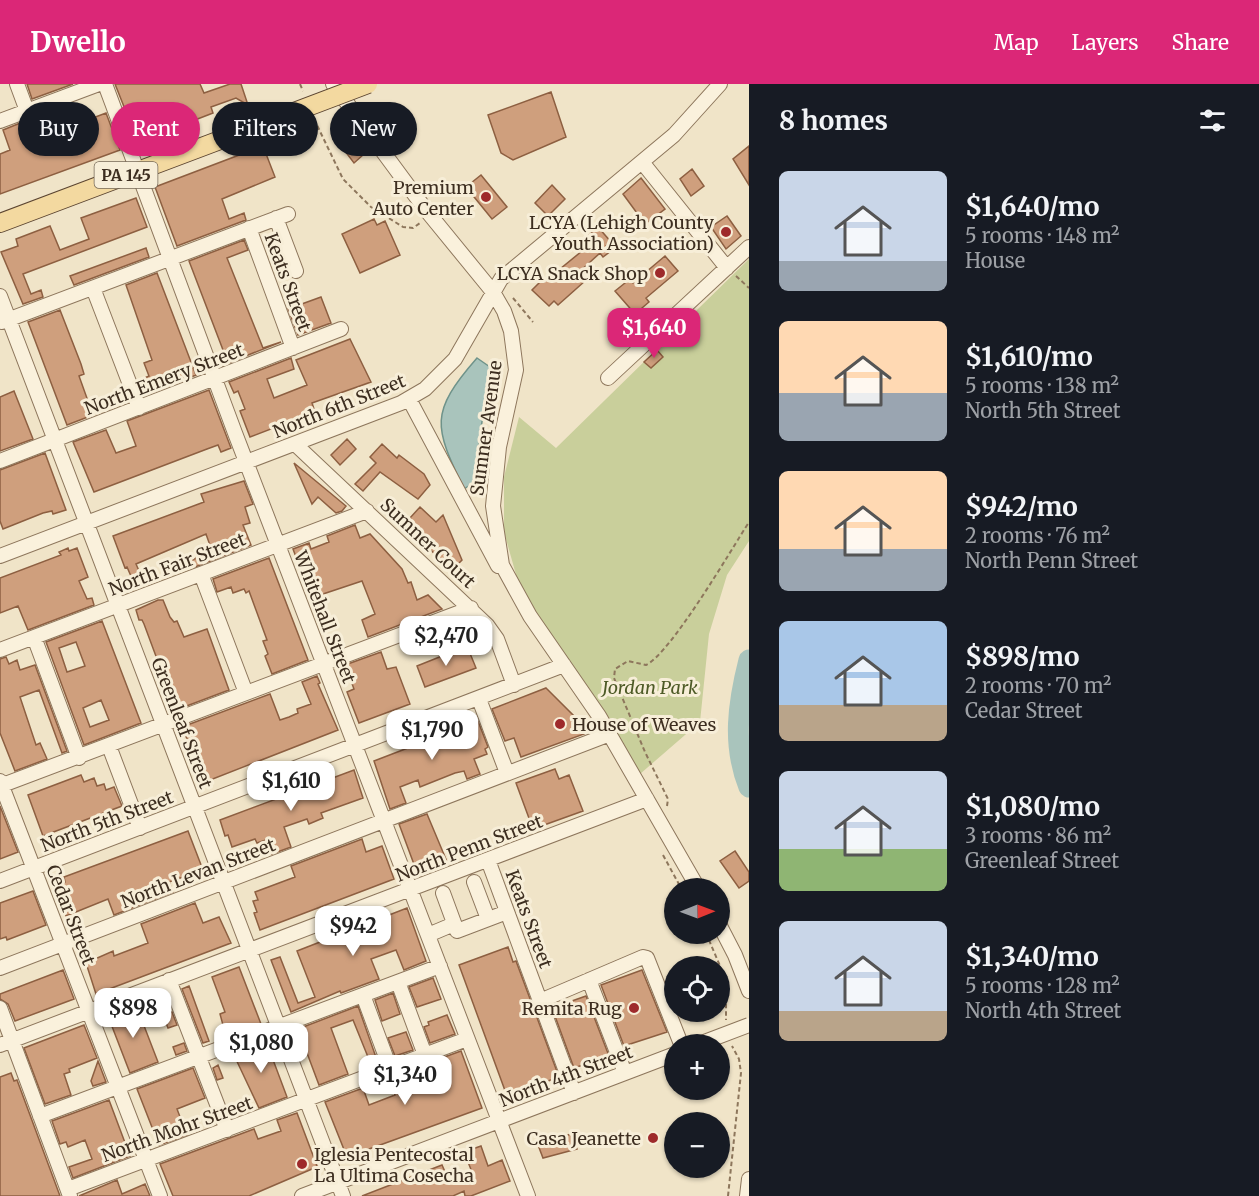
<!DOCTYPE html>
<html lang="en">
<head>
<meta charset="utf-8">
<style>
  body { margin:0; font-family:Merriweather,serif; background:#242831; color:#f1f3f6; height:100vh; display:flex; flex-direction:column; font-size:22px; white-space:nowrap }
  * { box-sizing:border-box; margin:0 }
  p { font-size:20px; color:#9ea1a6 }
  .icon { flex:none; width:33px; height:33px; fill:none; stroke:currentColor; stroke-width:2; stroke-linecap:round; stroke-linejoin:round }
  .map { position:relative; flex:1; overflow:hidden }
  .side { display:flex; flex-direction:column; background:#171b24; width:510px }
  .side>* { flex:none }
  .banner { position:absolute; left:18px; top:18px; width:570px; height:54px; display:flex; gap:12px }
  .needle { width:39px; rotate:89deg }
  .tools { position:absolute; left:664px; top:794px; display:grid; gap:12px }
  .tools a { display:grid; place-items:center; width:66px; height:66px; border-radius:50%; background:#171b24; box-shadow:0 2px 4px #0004; font-size:30px }
  .price { position:absolute; translate:-50% -51px; padding:0 14px; border-radius:12px; background:#fff; color:#222; font-size:20px; line-height:39px; filter:drop-shadow(0 2px 3px #0008) }
  .price::after { content:''; position:absolute; left:50%; top:36px; width:18px; height:14px; margin-left:-9px; background:inherit; clip-path:polygon(0 0,100% 0,50% 100%) }
  .price.on { background:#db2777; color:#fff }
  ul { padding:0; list-style:none }
  li { display:flex; align-items:center; gap:18px; height:150px; padding:0 30px }
  li span { display:grid; place-items:center; flex:none; width:168px; height:120px; border-radius:9px; color:#555 }
  li>.icon { margin-inline-start:auto }
  span .icon { width:72px; height:72px; fill:#fffc; stroke-width:1 }
  li b { font-size:26px }
  h2 { display:flex; justify-content:space-between; align-items:center; height:72px; padding:0 30px; font-size:26px }
  .chip { padding:0 21px; border-radius:27px; background:#171b24; box-shadow:0 2px 4px #0004; font-size:21px; line-height:54px }
  .chip.on { background:#db2777; color:#fff }
  header { display:flex; align-items:center; gap:36px; box-sizing:border-box; height:84px; padding:0 30px; background:#db2777; color:#fff }
  header strong { font-size:28px }
  nav { display:flex; gap:33px; margin-inline-start:auto; font-size:21px }
  main { display:flex; flex:1; min-height:0 }
  .map>svg:first-child { display:block }
  .green { fill:#c9cf9b }
  .water { fill:#a9c4bc; stroke:#6f938a; stroke-width:1.5 }
  .lines { fill:none; stroke-linecap:round; stroke-linejoin:round }
  .river { stroke:#a9c4bc; stroke-width:21 }
  .building { fill:#cf9f7d; stroke:#8d5f41; stroke-width:1.5; fill-rule:evenodd }
  .minor-casing { stroke:#8d765c; stroke-width:16 }
  .major-casing { stroke:#5b4430; stroke-width:20 }
  .path { stroke:#8d765c; stroke-width:2; stroke-dasharray:4.5 3; stroke-linecap:butt }
  .minor { stroke:#faf1dc; stroke-width:14 }
  .major { stroke:#f3d9a0; stroke-width:18 }
  .minor-bridge-casing { stroke:#8d765c; stroke-width:16; stroke-linecap:butt }
  .major-bridge-casing { stroke:#5b4430; stroke-width:20; stroke-linecap:butt }
  .minor-bridge { stroke:#faf1dc; stroke-width:14 }
  .major-bridge { stroke:#f3d9a0; stroke-width:18 }
  .poi-dot { fill:#9e2a2b; stroke:#f7eed8; stroke-width:2 }
  .labels { text-anchor:middle; dominant-baseline:central; stroke-width:6; stroke-linejoin:round; paint-order:stroke }
  .shield { fill:#f7eed8; stroke:#756857; stroke-width:1.5 }
  .shield-label { font-size:16px; font-weight:bold; fill:#3d2e20 }
  .poi-label { font-size:18px; fill:#3d2e20; stroke:#f7eed8; text-anchor:end }
  .street-label { font-size:18px; fill:#3d2e20; stroke:#f7eed8 }
  .park-label { font-size:18px; font-style:italic; fill:#4d5a26; stroke:#f7eed8 }
</style>
</head>
<body>
<header>
<strong>Dwello</strong>
<nav><a>Map</a><a>Layers</a><a>Share</a></nav>
</header>
<main>
<div class="map">
<svg width="749" height="1112" viewBox="0 0 749 1112">
  <rect width="100%" height="100%" fill="#f0e4c8"/>
  <path class="green" d="M749 175V457L727 491 709 550 700 638 640 690 519 501 504 448V393L519 333 556 364Z"/>
  <path class="water" d="M477 274 490 283 473 399 464 405C434 342 429 329 477 274Z"/>
  <g class="lines">
    <path class="river" d="M749 576C738 619 732 661 749 703"/>
  </g>
  <path class="building" d="M27 0H73L32 15Z
    M115 0H200L204 9 230 0H241L248 21 236 14 211 23 213 29 138 58Z
    M551 8 566 53 513 76 501 69 488 31Z
    M106 29 120 66 0 110V70L10 66 3 46 40 31 48 51Z
    M347 51 363 71 354 79 338 58Z
    M263 62 275 93 222 115 229 135 244 129 246 136 177 162 155 103Z
    M749 62V101L733 75Z
    M692 85 704 102 691 112 680 95Z
    M481 91 507 123 492 135 466 103Z
    M641 94 665 125 645 140 623 110Z
    M552 101 565 115 548 132 535 119Z
    M136 114 147 143 23 190 31 210 41 206 43 213 23 220 1 168 18 162 16 155 50 142 60 166 89 155 81 134Z
    M727 132 741 152 726 165 711 143Z
    M374 135 377 141 385 137 400 171 360 189 342 150Z
    M598 143 611 158 606 162 611 167 603 173 600 169 578 189 585 197 558 221 554 217 549 222 532 206 542 196 544 198 582 167 577 162Z
    M244 156 248 166 227 174 263 264 281 258 228 279 189 177Z
    M146 164 149 173 74 201 70 192Z
    M665 172 678 187 646 214 649 218 635 230 615 207 630 195 633 199Z
    M157 189 196 291 144 312 138 297 149 292 144 279 152 276 126 201Z
    M321 213 331 239 298 251 288 225Z
    M60 226 81 280 84 290 79 292 93 331 67 341 28 238Z
    M350 255 371 298 312 319 315 328 250 353 240 327 245 325 238 307 234 309 229 298 291 274 294 285 267 295 274 314 307 301 296 276Z
    M657 266 663 273 651 284 644 278Z
    M209 306 231 364 221 368 218 361 207 365 94 408 73 358 106 346 116 369 136 362 127 337Z
    M14 307 33 355 0 367V313Z
    M347 355 356 365 340 381 331 371Z
    M382 360 397 374 399 371 424 390 430 401 418 415 380 388 363 407 355 400 376 379 370 373Z
    M45 369 66 426 53 430 52 427 43 429 3 445 0 437V386Z
    M294 379 346 422 342 427 336 429 318 413 312 420Z
    M244 397 253 420 245 423 250 439 243 441 251 461 195 483 192 476 212 467 206 450 136 480 143 496 134 499 127 483 125 484 113 452 204 418 201 410Z
    M420 423 436 438 443 431 462 476 452 486 406 443 411 438 409 435Z
    M355 441 360 454 370 450 402 485 408 499 411 498 417 516 428 511 442 525 368 553 362 536 375 530 362 497 311 514 293 465 309 459 311 465 329 458 327 452Z
    M68 464 69 467 77 464 88 493 79 497 87 515 92 514 94 521 28 546 18 522 0 529V494L61 471 59 468Z
    M269 474 308 576 272 590 265 572 268 570 263 557 267 556 249 507 246 509 244 505 233 509 231 503 217 508 213 495Z
    M158 516H163L170 533 174 538 177 537 184 553 207 545 229 606 176 626 144 540 142 536H139L136 526Z
    M102 537 141 639 84 661 46 558ZM76 558 85 582 67 588 59 564ZM101 616 109 636 90 643 83 624Z
    M467 562 476 584 425 603 417 582Z
    M381 568 387 585 396 583 410 620 359 639 347 608 354 605 345 581Z
    M6 573 9 580 17 576 20 586 35 581 67 667 62 669 39 606 20 613 36 661 40 659 47 675 15 687 0 649V575Z
    M317 592 320 599 318 600 338 646 205 698 182 643 270 610 280 636 289 633 298 629 297 625 311 620 302 598Z
    M546 604 578 636 575 638 584 650 521 673 514 654 505 657 492 625Z
    M478 637 488 663 485 665 487 670 474 675 480 690 467 695 464 687 455 689 420 703 418 696 400 703 406 719 390 725 374 677Z
    M555 685 559 695 569 691 583 727 533 745 516 699Z
    M354 686 363 714 321 729 323 734 309 740 307 735 284 743 291 763 272 770 266 756 257 759 255 755 232 763 228 751 225 752 220 736Z
    M81 691 84 698 94 694 97 702 104 700 106 706 114 703 122 722 43 752 28 711Z
    M0 722 18 768 0 775Z
    M427 730 448 780 418 791 399 740Z
    M188 747 203 786 169 798 173 808 114 831 108 815 66 832 55 803 65 798 64 793Z
    M362 755 366 768 382 762 394 795 260 846 254 829 257 828 253 817 258 816 255 808 295 793 291 782Z
    M735 767 749 788V797L739 804 720 777Z
    M33 807 46 841 7 856 6 853 0 855V819Z
    M195 819 203 839 219 833 231 859 96 910 86 879 113 867 114 872 148 859 141 840Z
    M407 824 426 877 404 886 396 866 371 875 379 895 341 909 340 907 291 928 271 876 280 873 298 919 315 913 297 867Z
    M508 863 513 878 516 877 559 993 507 1012 459 881Z
    M239 883 261 940 226 952 220 930 225 928 212 893Z
    M63 886 74 915 15 937 8 920 0 915V910Z
    M642 886 667 948 624 962 601 901Z
    M433 894 441 915 417 923 409 903Z
    M189 902 209 957 203 959 182 905Z
    M393 909 400 930 382 937 375 916Z
    M586 912 609 972 574 984 552 924Z
    M136 921 158 978 130 989 108 932Z
    M358 922 378 979 368 982 365 974 368 973 353 936 331 944 348 990 319 1001 298 945Z
    M172 928 177 941 168 944 163 931Z
    M447 931 455 950 430 959 424 943 429 941 428 938Z
    M84 941 97 974 69 985 70 988 64 990 71 1011 45 1020 24 964Z
    M406 948 413 966 395 972 388 954Z
    M266 957 287 1013 259 1024 233 969Z
    M184 959 187 967 176 971 173 963Z
    M461 967 482 1024 347 1073 325 1018 363 1004 369 1021 395 1011 389 994 409 986 416 1004 434 995 428 979Z
    M98 977 106 998 93 1002 91 997Z
    M218 981 223 994 217 996 213 984Z
    M193 984 205 1014 177 1025 187 1051 159 1061 137 1005Z
    M11 989 14 997 17 996 60 1112H0V993Z
    M109 1016 130 1072 73 1094 69 1083 92 1075 85 1056 68 1063 66 1058 60 1060 52 1037Z
    M297 1029 317 1082 312 1085 249 1112H173L160 1080 254 1045 258 1055 281 1047 277 1036Z
    M571 1050 577 1065 543 1074 538 1061Z
    M481 1062 488 1082 502 1076 510 1097 471 1112H465L464 1107 453 1112H362L442 1081 449 1097 472 1088 464 1068Z
    M117 1096 122 1110 145 1100 150 1112H79Z"/>
  <g class="lines">
    <g class="minor-casing">
      <path id="minor" d="M17 0 27 27
        M105 0 235 349 528 1112
        M333 0 426 126 493 208 504 227 511 247 516 286 499 363 493 422 502 481 530 532 599 632 698 804
        M0 37 99 0
        M642 78 727 184
        M276 134 296 187
        M249 144 293 264
        M93 204 139 324
        M0 212 343 1112
        M2 238 288 130
        M608 294 749 163
        M409 315 498 482
        M295 360 487 541 497 555 514 601
        M0 377 341 245
        M0 472 401 319 425 305 455 275 501 195 674 51 720 0
        M201 490 246 609
        M34 553 79 674
        M0 566 367 427
        M479 615 507 689
        M109 662 140 744
        M0 697 160 1112
        M0 702 471 524
        M488 776 574 1009
        M0 797 564 581
        M474 798 488 835
        M443 809 457 847 507 828
        M720 842 735 871 749 907
        M428 851 454 840
        M0 884 610 650
        M169 896 227 1046
        M589 896 625 989
        M398 898 425 971
        M363 911 390 984
        M540 917 643 873 647 874 681 960
        M0 924 70 1112
        M0 961 647 715
        M40 1032 440 882
        M68 1105 467 955
        M302 1112 675 970
        M747 1112 749 1095"/>
    </g>
    <g class="major-casing">
      <path id="major" d="M0 139 252 44"/>
    </g>
    <path class="path" d="M300 0 303 7
      M314 35 343 95 371 123 403 143 413 144 420 139
      M736 192 749 204
      M513 214 533 238
      M667 722 668 715 645 668 614 594 615 585 628 577 646 581C671 569 731 466 749 438
      M663 771 681 804
      M706 849 720 882
      M720 883 726 904V936
      M728 1112 741 989 739 975 732 962"/>
    <use href="#minor" class="minor"/>
    <use href="#major" class="major"/>
    <g class="minor-bridge-casing">
      <path id="minor-bridge" d="M699 960 749 941"/>
    </g>
    <g class="major-bridge-casing">
      <path id="major-bridge" d="M252 44 368 0"/>
    </g>
    <use href="#minor-bridge" class="minor-bridge"/>
    <use href="#major-bridge" class="major-bridge"/>
  </g>
  <g class="poi-dot">
    <circle cx="486" cy="113" r="6"/>
    <circle cx="726" cy="148" r="6"/>
    <circle cx="660" cy="189" r="6"/>
    <circle cx="560" cy="640" r="6"/>
    <circle cx="634" cy="924" r="6"/>
    <circle cx="653" cy="1054" r="6"/>
    <circle cx="302" cy="1080" r="6"/>
  </g>
  <g class="labels">
    <rect class="shield" x="94.5" y="78" width="63" height="26" rx="4.5"/>
    <g class="shield-label">
      <text x="126" y="91">PA 145</text>
    </g>
    <g class="poi-label">
      <text x="474" y="103">Premium<tspan x="474" dy="21">Auto Center</tspan></text>
      <text x="714" y="138">LCYA (Lehigh County<tspan x="714" dy="21">Youth Association)</tspan></text>
      <text x="648" y="189">LCYA Snack Shop</text>
      <text x="572" y="640" text-anchor="start">House of Weaves</text>
      <text x="622" y="924">Remita Rug</text>
      <text x="641" y="1054">Casa Jeanette</text>
      <text x="314" y="1070" text-anchor="start">Iglesia Pentecostal<tspan x="314" dy="21">La Ultima Cosecha</tspan></text>
    </g>
    <g class="street-label">
      <text transform="translate(288 198) rotate(70)">Keats Street</text>
      <text transform="translate(164 295) rotate(-21)">North Emery Street</text>
      <text transform="translate(339 322) rotate(-22)">North 6th Street</text>
      <text transform="translate(486 344) rotate(-82)">Sumner Avenue</text>
      <text transform="translate(428 459) rotate(43)">Sumner Court</text>
      <text transform="translate(177 480) rotate(-21)">North Fair Street</text>
      <text transform="translate(325 533) rotate(69)">Whitehall Street</text>
      <text transform="translate(182 639) rotate(69)">Greenleaf Street</text>
      <text transform="translate(107 737) rotate(-21)">North 5th Street</text>
      <text transform="translate(469 764) rotate(-21)">North Penn Street</text>
      <text transform="translate(198 789) rotate(-21)">North Levan Street</text>
      <text transform="translate(71 831) rotate(69)">Cedar Street</text>
      <text transform="translate(529 835) rotate(70)">Keats Street</text>
      <text transform="translate(566 992) rotate(-21)">North 4th Street</text>
      <text transform="translate(177 1045) rotate(-20)">North Mohr Street</text>
    </g>
    <g class="park-label">
      <text x="650" y="603">Jordan Park</text>
    </g>
  </g>
</svg>
<div class="tools">
<a><svg class="needle" viewBox="-14 -14 28 28"><path d="M0-13l5 13h-10z" fill="#e53935"/><path d="M0 13l5-13h-10z" fill="#9ea1a6"/></svg></a>
<a><svg class="icon" aria-label="locate" viewBox="0 0 24 24"><circle cx="12" cy="12" r="6"/><path d="M12 2v4M12 18v4M2 12h4M18 12h4"/></svg></a>
<a>+</a>
<a>−</a>
</div>
<b class="price on" style="left:654px;top:275px">$1,640</b>
<b class="price" style="left:446px;top:583px">$2,470</b>
<b class="price" style="left:432px;top:677px">$1,790</b>
<b class="price" style="left:291px;top:728px">$1,610</b>
<b class="price" style="left:353px;top:873px">$942</b>
<b class="price" style="left:133px;top:955px">$898</b>
<b class="price" style="left:261px;top:990px">$1,080</b>
<b class="price" style="left:405px;top:1022px">$1,340</b>
<div class="banner">
<a class="chip">Buy</a>
<a class="chip on">Rent</a>
<a class="chip">Filters</a>
<a class="chip">New</a>
</div>
</div>
<section class="side">
<h2>8 homes<svg class="icon" aria-label="filters" viewBox="0 0 24 24"><path d="M4 7h16M4 17h16"/><circle cx="9" cy="7" r="2"/><circle cx="15" cy="17" r="2"/></svg></h2>
<ul>
<li><span style="background:linear-gradient(#c9d6e8 75%,#9aa5b1 0)"><svg class="icon" aria-label="home" viewBox="0 0 24 24"><path d="M3 11l9-7 9 7M6 9v11h12V9"/></svg></span><div><b>$1,640/mo</b><p>5 rooms · 148 m²</p><p>House</p></div></li>
<li><span style="background:linear-gradient(#ffd9b3 60%,#9aa5b1 0)"><svg class="icon" aria-label="home" viewBox="0 0 24 24"><path d="M3 11l9-7 9 7M6 9v11h12V9"/></svg></span><div><b>$1,610/mo</b><p>5 rooms · 138 m²</p><p>North 5th Street</p></div></li>
<li><span style="background:linear-gradient(#ffd9b3 65%,#9aa5b1 0)"><svg class="icon" aria-label="home" viewBox="0 0 24 24"><path d="M3 11l9-7 9 7M6 9v11h12V9"/></svg></span><div><b>$942/mo</b><p>2 rooms · 76 m²</p><p>North Penn Street</p></div></li>
<li><span style="background:linear-gradient(#a9c7e8 70%,#b9a48a 0)"><svg class="icon" aria-label="home" viewBox="0 0 24 24"><path d="M3 11l9-7 9 7M6 9v11h12V9"/></svg></span><div><b>$898/mo</b><p>2 rooms · 70 m²</p><p>Cedar Street</p></div></li>
<li><span style="background:linear-gradient(#c9d6e8 65%,#8fb573 0)"><svg class="icon" aria-label="home" viewBox="0 0 24 24"><path d="M3 11l9-7 9 7M6 9v11h12V9"/></svg></span><div><b>$1,080/mo</b><p>3 rooms · 86 m²</p><p>Greenleaf Street</p></div></li>
<li><span style="background:linear-gradient(#c9d6e8 75%,#b9a48a 0)"><svg class="icon" aria-label="home" viewBox="0 0 24 24"><path d="M3 11l9-7 9 7M6 9v11h12V9"/></svg></span><div><b>$1,340/mo</b><p>5 rooms · 128 m²</p><p>North 4th Street</p></div></li>
</ul>
</section>
</main>
</body>
</html>
